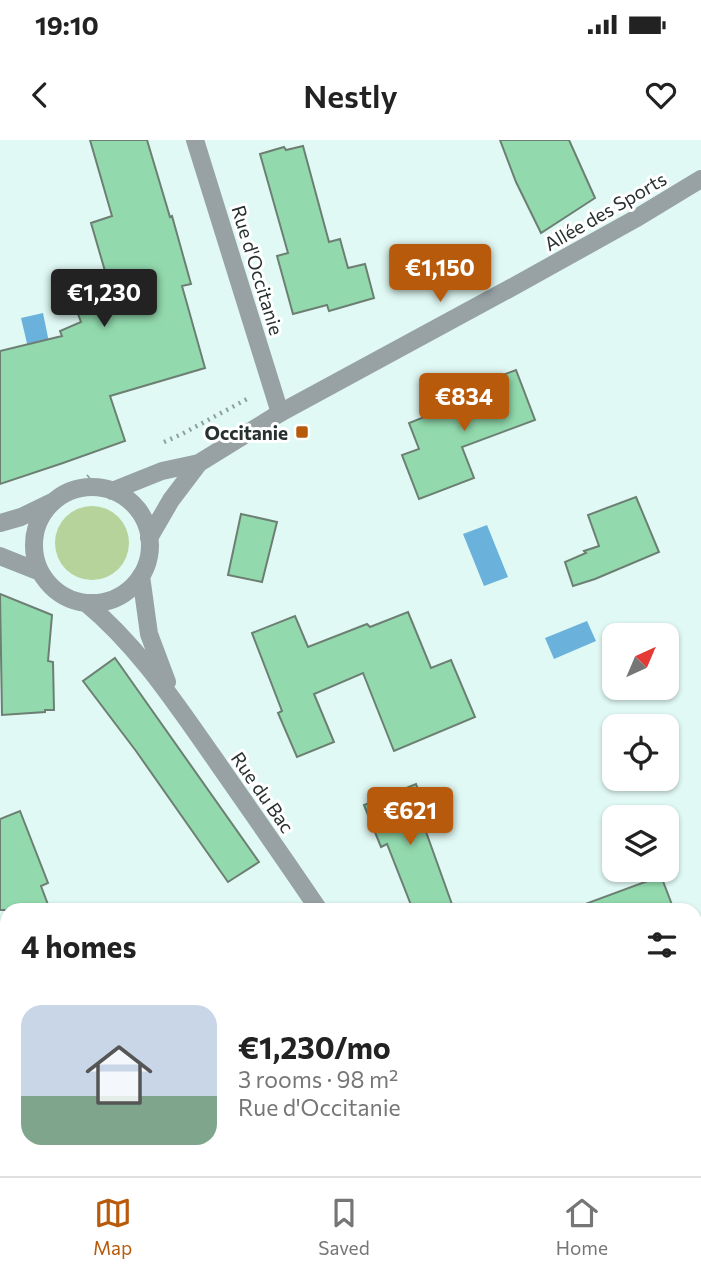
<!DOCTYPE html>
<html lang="en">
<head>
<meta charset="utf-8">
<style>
  body { margin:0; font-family:Commissioner,sans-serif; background:#f2f2f2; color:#222; height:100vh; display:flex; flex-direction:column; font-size:26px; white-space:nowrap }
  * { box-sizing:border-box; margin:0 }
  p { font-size:23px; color:#767676 }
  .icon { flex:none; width:38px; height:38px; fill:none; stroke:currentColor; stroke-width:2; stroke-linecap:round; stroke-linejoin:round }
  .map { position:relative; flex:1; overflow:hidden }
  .panel { position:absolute; left:0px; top:763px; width:702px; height:273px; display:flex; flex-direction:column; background:#fff; border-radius:21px 21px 0 0; box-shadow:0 2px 5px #0004 }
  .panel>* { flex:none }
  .needle { width:46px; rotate:44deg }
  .controls { position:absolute; left:602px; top:483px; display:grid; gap:14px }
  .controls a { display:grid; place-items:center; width:77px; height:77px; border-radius:14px; background:#fff; box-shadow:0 2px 5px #0004; font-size:35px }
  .price { position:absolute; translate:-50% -60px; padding:0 16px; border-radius:7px; background:#b85a0b; color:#fff; font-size:23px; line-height:46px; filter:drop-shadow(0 2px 4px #0008) }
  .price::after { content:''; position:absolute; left:50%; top:42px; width:21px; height:16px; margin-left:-10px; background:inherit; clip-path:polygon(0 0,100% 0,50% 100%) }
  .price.on { background:#222; color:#fff }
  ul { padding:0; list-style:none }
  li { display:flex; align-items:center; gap:21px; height:175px; padding:0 21px }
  li span { display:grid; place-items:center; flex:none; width:196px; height:140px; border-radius:21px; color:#555 }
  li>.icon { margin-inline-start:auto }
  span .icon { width:84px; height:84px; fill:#fffc; stroke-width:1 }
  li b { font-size:30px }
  h2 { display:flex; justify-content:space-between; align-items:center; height:84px; padding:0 21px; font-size:30px }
  .status { display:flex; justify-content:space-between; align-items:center; height:49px; padding:0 35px; background:#fff; direction:ltr }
  .status svg { height:19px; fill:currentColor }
  header { display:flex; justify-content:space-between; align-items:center; height:91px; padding:0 21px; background:#fff; font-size:32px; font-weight:600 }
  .dock { display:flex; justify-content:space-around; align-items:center; height:98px; border-top:2px solid #e0e0e0; background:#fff; font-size:19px; color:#767676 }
  .dock a { display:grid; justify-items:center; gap:4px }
  .dock .on { color:#b85a0b }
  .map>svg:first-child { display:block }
  .green { fill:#b5d39a }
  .water { fill:#6ab2dc }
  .building { fill:#92daae; stroke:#6d7f73; stroke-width:2 }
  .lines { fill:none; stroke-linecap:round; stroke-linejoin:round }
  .path { stroke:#8da09c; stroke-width:4.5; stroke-dasharray:2 5; stroke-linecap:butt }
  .minor { stroke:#98a2a4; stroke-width:18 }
  .tertiary { stroke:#98a2a4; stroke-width:18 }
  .poi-dot { fill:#b85a0b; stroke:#fff; stroke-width:2.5 }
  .labels { text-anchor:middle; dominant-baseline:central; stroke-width:6; stroke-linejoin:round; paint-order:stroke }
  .street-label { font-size:19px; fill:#27312f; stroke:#fff }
  .poi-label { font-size:19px; font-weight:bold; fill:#27312f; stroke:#fff; text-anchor:end }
</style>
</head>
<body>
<div class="status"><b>19:10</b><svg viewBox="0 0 49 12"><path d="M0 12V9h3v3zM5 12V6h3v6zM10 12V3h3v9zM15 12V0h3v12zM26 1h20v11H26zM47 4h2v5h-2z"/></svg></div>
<header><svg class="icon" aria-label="back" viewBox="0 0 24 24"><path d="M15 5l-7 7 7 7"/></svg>Nestly<svg class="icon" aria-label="heart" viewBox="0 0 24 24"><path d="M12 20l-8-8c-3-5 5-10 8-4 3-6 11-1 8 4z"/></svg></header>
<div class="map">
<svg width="701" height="1036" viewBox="0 0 701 1036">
  <rect width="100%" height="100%" fill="#e0f9f4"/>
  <path class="green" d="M55 403a37 37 0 1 1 74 0a37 37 0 1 1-74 0Z"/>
  <path class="water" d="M43 173 51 212 30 216 21 178Z
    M487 385 508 437 484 446 463 394Z
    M587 481 596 501 554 519 545 498Z"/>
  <path class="building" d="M90 0H147L170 77 172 76 191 144 182 146 205 228 110 256 125 301 63 323 0 344V211L62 196 60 191 81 182 75 166 112 155 91 83 112 76Z
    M500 0H569L595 58 541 93 516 42Z
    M303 6 329 102 340 99 348 128 365 124 374 158 329 171 327 165 293 174 277 116 288 113 260 14 284 7 286 10Z
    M516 230 535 280 462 307 474 338 419 359 402 315 419 309 409 283 470 259 466 249Z
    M636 357 659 412 595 439 573 446 565 422 586 413 584 411 599 406 588 375Z
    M241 374 277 382 262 442 228 435Z
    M0 454 52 475 48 521 53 522 54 570H45V572L2 575Z
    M408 472 431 528 451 520 475 577 394 611 363 533 314 554 334 602 297 617 278 573 282 571 252 493 295 476 308 507 367 484 370 487Z
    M115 518 259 722 228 742 136 611 83 541Z
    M416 644 431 686 425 689 454 770H413L387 704 381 707 364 665Z
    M20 671 48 743 41 746 50 770H0V679Z
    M661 736 674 770H578L577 767Z"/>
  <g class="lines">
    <path class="path" d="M164 302 182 294 249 258
      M72 351 89 336"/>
    <path class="minor" d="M195 0 280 273
      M141 436 149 494 167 542
      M86 463C137 505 174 561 212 615 248 667 284 718 319 770
      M541 1029 575 1036
      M494 1036 533 1029"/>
    <path class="tertiary" d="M34 405a58 58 0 1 1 116 0a58 58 0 1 1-116 0Z
      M112 351 162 331 199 323 280 273 507 150 635 79 701 39
      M0 383 21 377 52 362
      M149 398 171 360 199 323
      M0 416 40 432"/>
  </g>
  <rect class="poi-dot" x="295" y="285" width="14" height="14" rx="3.5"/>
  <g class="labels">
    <g class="street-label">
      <text transform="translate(605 71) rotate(-30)">Allée des Sports</text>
      <text transform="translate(258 130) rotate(73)">Rue d'Occitanie</text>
      <text transform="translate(263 652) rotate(55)">Rue du Bac</text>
    </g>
    <g class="poi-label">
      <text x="288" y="292">Occitanie</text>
    </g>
  </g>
</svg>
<div class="controls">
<a><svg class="needle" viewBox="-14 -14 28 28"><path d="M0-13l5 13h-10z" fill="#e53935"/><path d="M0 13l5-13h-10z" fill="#767676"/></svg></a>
<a><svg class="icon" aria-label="locate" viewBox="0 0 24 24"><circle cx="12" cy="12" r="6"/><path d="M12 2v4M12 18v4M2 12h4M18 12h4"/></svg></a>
<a><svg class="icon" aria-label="layers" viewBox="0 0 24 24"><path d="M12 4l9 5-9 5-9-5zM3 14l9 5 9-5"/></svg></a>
</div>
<b class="price" style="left:440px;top:164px">€1,150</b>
<b class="price on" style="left:104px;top:189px">€1,230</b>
<b class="price" style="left:464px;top:293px">€834</b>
<b class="price" style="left:410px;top:707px">€621</b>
<section class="panel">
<h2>4 homes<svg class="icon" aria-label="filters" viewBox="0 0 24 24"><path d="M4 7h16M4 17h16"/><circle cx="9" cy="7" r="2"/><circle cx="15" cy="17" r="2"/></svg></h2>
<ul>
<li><span style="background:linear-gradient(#c9d6e8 65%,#7fa58c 0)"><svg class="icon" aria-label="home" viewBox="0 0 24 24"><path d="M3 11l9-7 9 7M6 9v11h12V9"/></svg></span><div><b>€1,230/mo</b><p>3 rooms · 98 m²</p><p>Rue d'Occitanie</p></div></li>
</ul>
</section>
</div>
<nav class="dock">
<a class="on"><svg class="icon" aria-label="map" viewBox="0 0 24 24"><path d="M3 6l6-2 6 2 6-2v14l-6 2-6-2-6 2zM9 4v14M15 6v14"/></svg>Map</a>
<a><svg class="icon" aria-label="saved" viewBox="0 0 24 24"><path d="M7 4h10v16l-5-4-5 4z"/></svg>Saved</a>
<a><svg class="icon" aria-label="home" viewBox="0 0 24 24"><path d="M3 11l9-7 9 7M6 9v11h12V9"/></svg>Home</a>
</nav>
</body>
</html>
